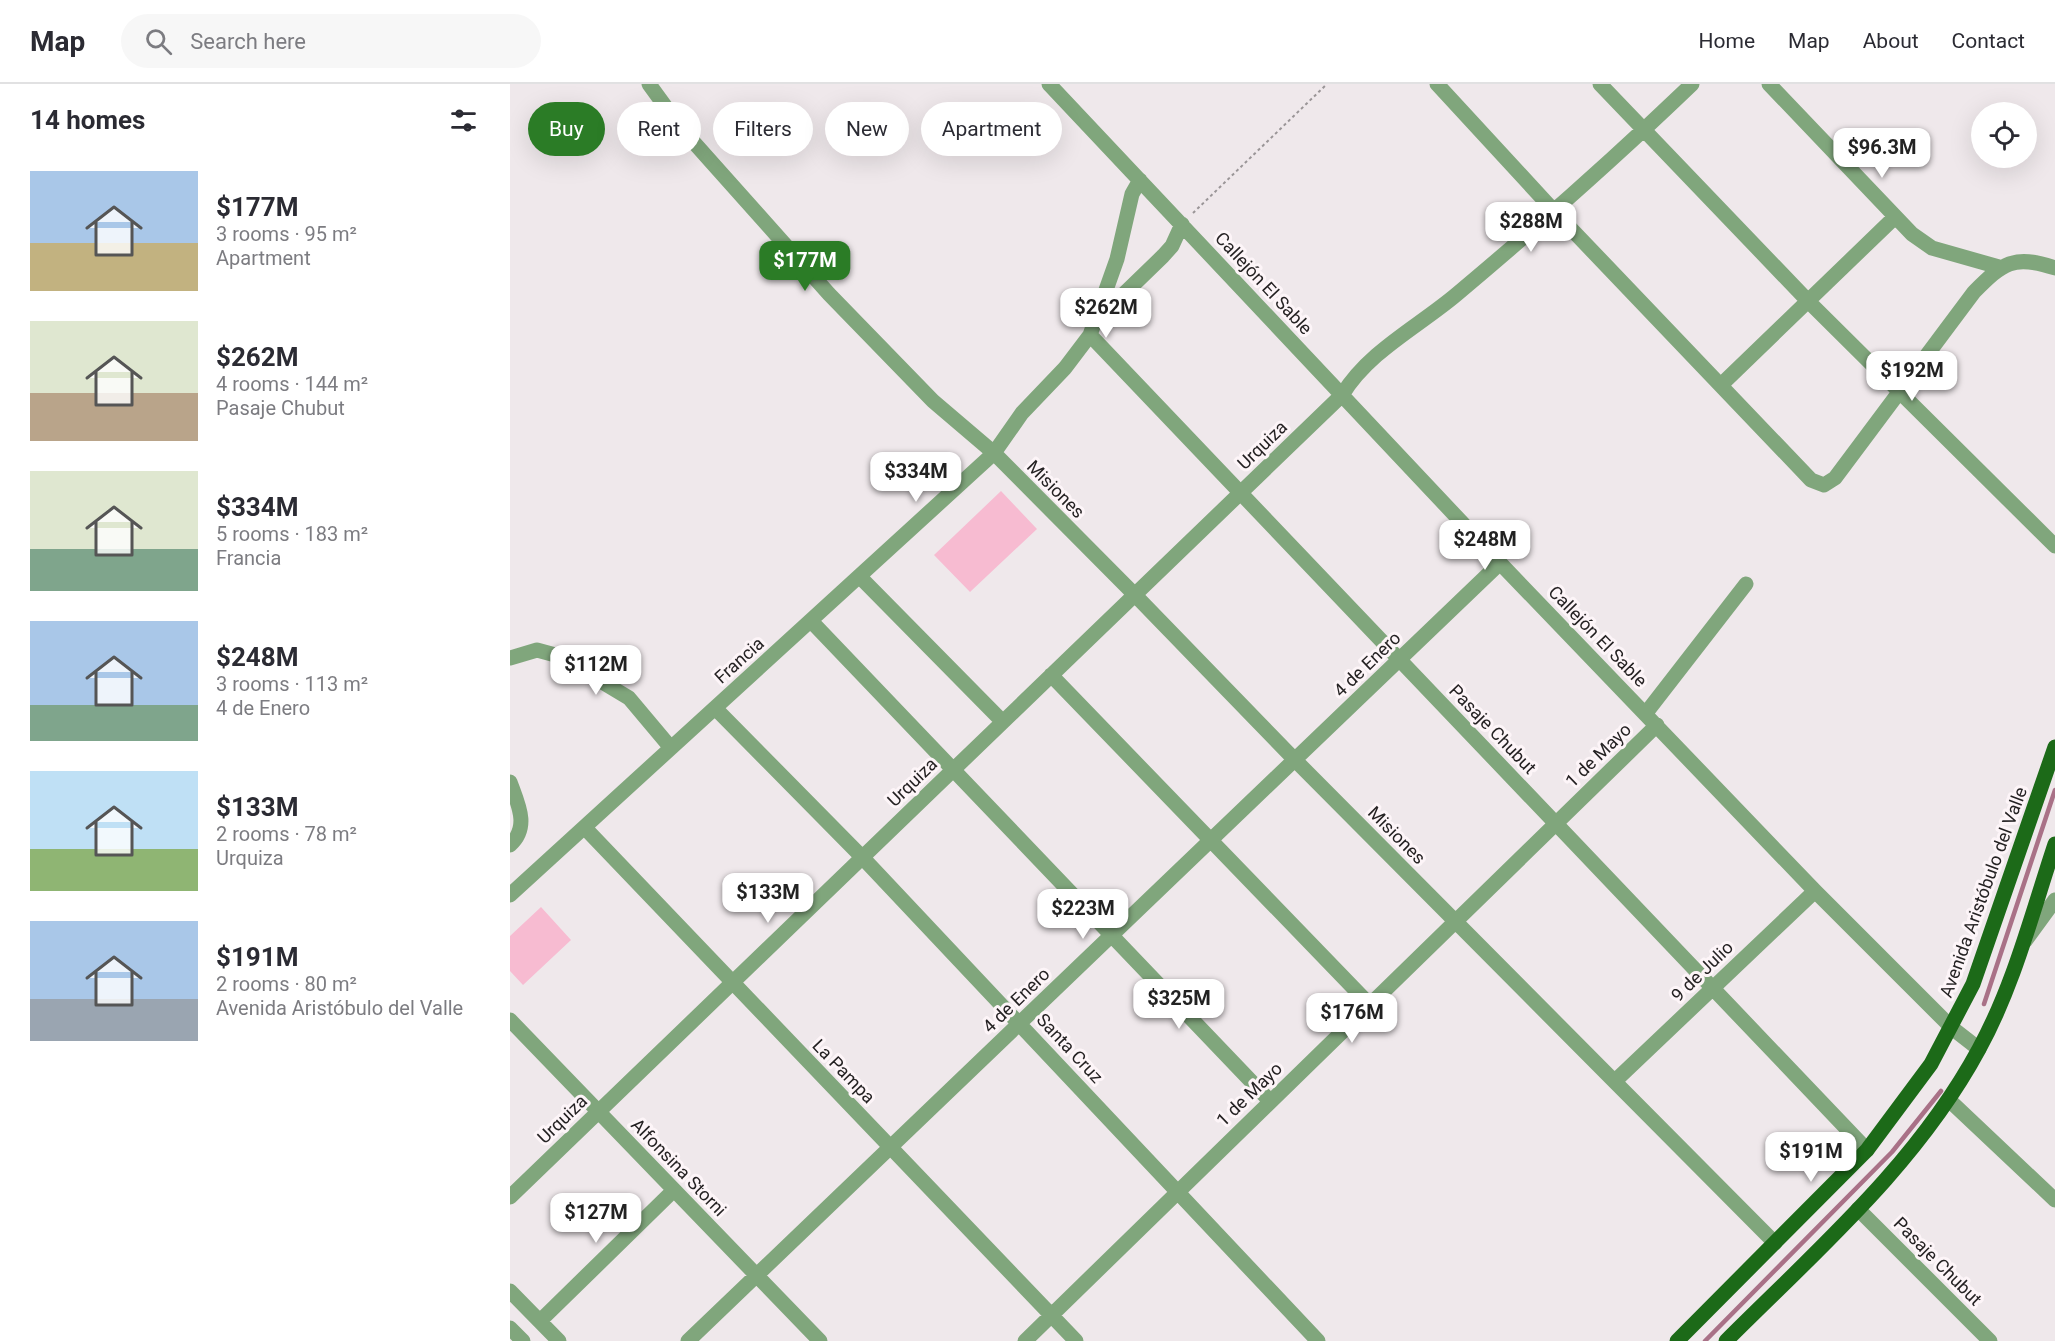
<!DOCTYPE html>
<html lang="en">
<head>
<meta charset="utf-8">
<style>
  body { margin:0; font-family:Roboto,sans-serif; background:#f7f7f7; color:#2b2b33; height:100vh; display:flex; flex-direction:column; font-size:22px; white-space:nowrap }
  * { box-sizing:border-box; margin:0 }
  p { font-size:20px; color:#7c7c81 }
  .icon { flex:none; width:33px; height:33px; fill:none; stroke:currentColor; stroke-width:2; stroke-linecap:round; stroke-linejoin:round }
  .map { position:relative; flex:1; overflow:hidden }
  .sheet { display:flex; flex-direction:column; background:#fff; width:510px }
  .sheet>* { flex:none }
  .guide { position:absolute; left:18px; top:18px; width:570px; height:54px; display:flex; gap:12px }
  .buttons { position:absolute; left:1461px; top:18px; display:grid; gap:12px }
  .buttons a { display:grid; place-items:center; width:66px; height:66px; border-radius:50%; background:#fff; box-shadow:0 6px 24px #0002; font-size:30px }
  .price { position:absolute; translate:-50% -51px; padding:0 14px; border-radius:12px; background:#fff; color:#222; font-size:20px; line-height:39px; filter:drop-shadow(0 2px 3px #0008) }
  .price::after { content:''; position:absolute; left:50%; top:36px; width:18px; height:14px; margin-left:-9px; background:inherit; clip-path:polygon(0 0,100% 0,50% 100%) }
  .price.on { background:#2b7c26; color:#fff }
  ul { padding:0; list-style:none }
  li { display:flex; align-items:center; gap:18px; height:150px; padding:0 30px }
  li span { display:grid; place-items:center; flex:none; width:168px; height:120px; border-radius:0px; color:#555 }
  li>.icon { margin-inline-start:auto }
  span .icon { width:72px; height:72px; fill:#fffc; stroke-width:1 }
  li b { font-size:26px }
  h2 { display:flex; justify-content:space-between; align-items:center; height:72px; padding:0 30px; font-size:26px }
  .pill { padding:0 21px; border-radius:27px; background:#fff; box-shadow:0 6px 24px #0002; font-size:21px; line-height:54px }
  .pill.on { background:#2b7c26; color:#fff }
  header { display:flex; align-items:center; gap:36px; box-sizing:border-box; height:84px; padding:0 30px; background:#fff; border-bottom:2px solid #e1e1e2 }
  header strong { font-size:28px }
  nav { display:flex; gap:33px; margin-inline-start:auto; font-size:21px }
  .search { width:420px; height:54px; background:#f7f7f7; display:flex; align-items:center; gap:15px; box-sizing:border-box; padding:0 21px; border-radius:33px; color:#7c7c81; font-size:22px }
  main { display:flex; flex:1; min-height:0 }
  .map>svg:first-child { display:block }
  .green { fill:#f7bbd1 }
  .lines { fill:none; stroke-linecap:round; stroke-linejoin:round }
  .stream { stroke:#a97187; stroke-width:4.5 }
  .path { stroke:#9a9597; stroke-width:2; stroke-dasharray:3 3; stroke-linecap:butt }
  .minor { stroke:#80a67c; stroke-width:15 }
  .major { stroke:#1c6a18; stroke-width:15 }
  .labels { text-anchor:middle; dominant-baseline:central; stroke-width:6; stroke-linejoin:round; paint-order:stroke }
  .street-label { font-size:18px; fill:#252223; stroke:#fdf5f8 }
</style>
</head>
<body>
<header>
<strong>Map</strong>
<div class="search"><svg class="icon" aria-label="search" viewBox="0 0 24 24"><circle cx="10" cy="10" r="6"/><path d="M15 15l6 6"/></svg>Search here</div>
<nav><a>Home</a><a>Map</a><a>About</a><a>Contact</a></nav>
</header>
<main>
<section class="sheet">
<h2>14 homes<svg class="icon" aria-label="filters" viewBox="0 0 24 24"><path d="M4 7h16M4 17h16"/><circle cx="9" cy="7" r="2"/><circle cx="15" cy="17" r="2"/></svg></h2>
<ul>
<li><span style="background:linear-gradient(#a9c7e8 60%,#c2b280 0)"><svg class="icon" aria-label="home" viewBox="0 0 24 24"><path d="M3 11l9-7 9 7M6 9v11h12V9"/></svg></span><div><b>$177M</b><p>3 rooms · 95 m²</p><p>Apartment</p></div></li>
<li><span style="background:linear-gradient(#dfe7d0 60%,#b9a48a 0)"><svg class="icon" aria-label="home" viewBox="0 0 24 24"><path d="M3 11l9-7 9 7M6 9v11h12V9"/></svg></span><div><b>$262M</b><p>4 rooms · 144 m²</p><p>Pasaje Chubut</p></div></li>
<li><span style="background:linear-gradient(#dfe7d0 65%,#7fa58c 0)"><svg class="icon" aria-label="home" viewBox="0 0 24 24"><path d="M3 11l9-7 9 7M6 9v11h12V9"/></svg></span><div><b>$334M</b><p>5 rooms · 183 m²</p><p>Francia</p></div></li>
<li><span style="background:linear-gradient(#a9c7e8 70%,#7fa58c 0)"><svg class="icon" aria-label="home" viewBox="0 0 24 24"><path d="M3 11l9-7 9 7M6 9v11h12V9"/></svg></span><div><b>$248M</b><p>3 rooms · 113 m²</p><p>4 de Enero</p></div></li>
<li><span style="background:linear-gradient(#bfe0f5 65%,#8fb573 0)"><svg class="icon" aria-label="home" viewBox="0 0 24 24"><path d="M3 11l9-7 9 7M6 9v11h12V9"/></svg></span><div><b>$133M</b><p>2 rooms · 78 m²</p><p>Urquiza</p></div></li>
<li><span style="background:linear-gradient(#a9c7e8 65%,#9aa5b1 0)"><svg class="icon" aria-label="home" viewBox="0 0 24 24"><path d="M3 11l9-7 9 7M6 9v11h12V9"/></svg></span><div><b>$191M</b><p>2 rooms · 80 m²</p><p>Avenida Aristóbulo del Valle</p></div></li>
</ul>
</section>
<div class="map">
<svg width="1545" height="1257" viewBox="0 0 1545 1257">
  <rect width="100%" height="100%" fill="#efe8eb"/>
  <path class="green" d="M491 407 527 445 460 508 424 471Z
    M31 823 61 856 13 901 0 887V852Z"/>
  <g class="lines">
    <path class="stream" d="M1474 920 1545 706
      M1195 1257 1382 1068 1431 1007"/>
    <path class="path" d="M683 129 817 0"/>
    <path class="minor" d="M139 0 171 44 319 210 423 317 484 369 625 511 785 676 1265 1159
      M539 0 990 479 1305 807 1442 944 1469 965
      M927 0 1045 128 1301 396 1314 401 1325 394 1464 208C1493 179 1503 170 1545 184
      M1090 0 1298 217 1545 462
      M1259 0 1402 150 1422 164 1489 183
      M587 236 653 172 662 162 672 140
      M580 251 1357 1066
      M1212 300 1385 133
      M350 493 492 637
      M301 537 760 1017
      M0 574 27 566 49 572 119 614 161 664
      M541 591 859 920
      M205 624 352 773 808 1257
      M1136 629 1236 500
      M0 698C8 720 20 743 0 761
      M75 744 566 1257
      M0 811 484 369 512 329 555 284 580 251 607 175 622 110 630 96
      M1515 857 1545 816
      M0 936 310 1257
      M1105 997 1305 807
      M1439 1016 1545 1116
      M0 1113 832 311C859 267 908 243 947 210 1028 142 1106 73 1182 0
      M1348 1125 1480 1257
      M0 1207 49 1257
      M30 1237 164 1106
      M0 1244 13 1257
      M178 1257 990 479
      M515 1257 1147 641"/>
    <path class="major" d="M1167 1257 1357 1066 1421 980 1463 900 1545 663
      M1216 1257C1307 1166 1407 1080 1469 965 1504 901 1522 829 1545 760"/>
  </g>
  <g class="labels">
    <g class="street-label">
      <text transform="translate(754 199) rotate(47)">Callejón El Sable</text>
      <text transform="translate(752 361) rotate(-44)">Urquiza</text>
      <text transform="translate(546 405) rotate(45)">Misiones</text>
      <text transform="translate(1088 552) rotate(46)">Callejón El Sable</text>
      <text transform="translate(229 576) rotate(-42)">Francia</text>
      <text transform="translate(857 580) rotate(-44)">4 de Enero</text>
      <text transform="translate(983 645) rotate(46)">Pasaje Chubut</text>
      <text transform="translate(1088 671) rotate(-44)">1 de Mayo</text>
      <text transform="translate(402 698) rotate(-44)">Urquiza</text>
      <text transform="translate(887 751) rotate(45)">Misiones</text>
      <text transform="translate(1473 808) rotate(-70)">Avenida Aristóbulo del Valle</text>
      <text transform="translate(1192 887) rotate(-44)">9 de Julio</text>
      <text transform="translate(506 916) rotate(-44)">4 de Enero</text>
      <text transform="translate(560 964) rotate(47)">Santa Cruz</text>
      <text transform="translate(334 987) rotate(46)">La Pampa</text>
      <text transform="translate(739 1010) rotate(-44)">1 de Mayo</text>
      <text transform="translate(52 1035) rotate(-44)">Urquiza</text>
      <text transform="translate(169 1083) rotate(46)">Alfonsina Storni</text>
      <text transform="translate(1428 1177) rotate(45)">Pasaje Chubut</text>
    </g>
  </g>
</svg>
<div class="buttons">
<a><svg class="icon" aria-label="locate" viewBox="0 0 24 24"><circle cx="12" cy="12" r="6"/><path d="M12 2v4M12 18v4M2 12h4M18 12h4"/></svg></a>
</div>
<b class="price" style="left:1372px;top:95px">$96.3M</b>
<b class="price" style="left:1021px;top:169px">$288M</b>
<b class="price on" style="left:295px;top:208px">$177M</b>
<b class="price" style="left:596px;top:255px">$262M</b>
<b class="price" style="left:1402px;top:318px">$192M</b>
<b class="price" style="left:406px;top:419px">$334M</b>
<b class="price" style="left:975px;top:487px">$248M</b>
<b class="price" style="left:86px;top:612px">$112M</b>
<b class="price" style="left:258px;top:840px">$133M</b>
<b class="price" style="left:573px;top:856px">$223M</b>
<b class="price" style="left:669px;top:946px">$325M</b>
<b class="price" style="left:842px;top:960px">$176M</b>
<b class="price" style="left:1301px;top:1099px">$191M</b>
<b class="price" style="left:86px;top:1160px">$127M</b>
<div class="guide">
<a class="pill on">Buy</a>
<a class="pill">Rent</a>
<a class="pill">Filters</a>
<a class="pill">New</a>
<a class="pill">Apartment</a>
</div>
</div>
</main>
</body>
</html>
